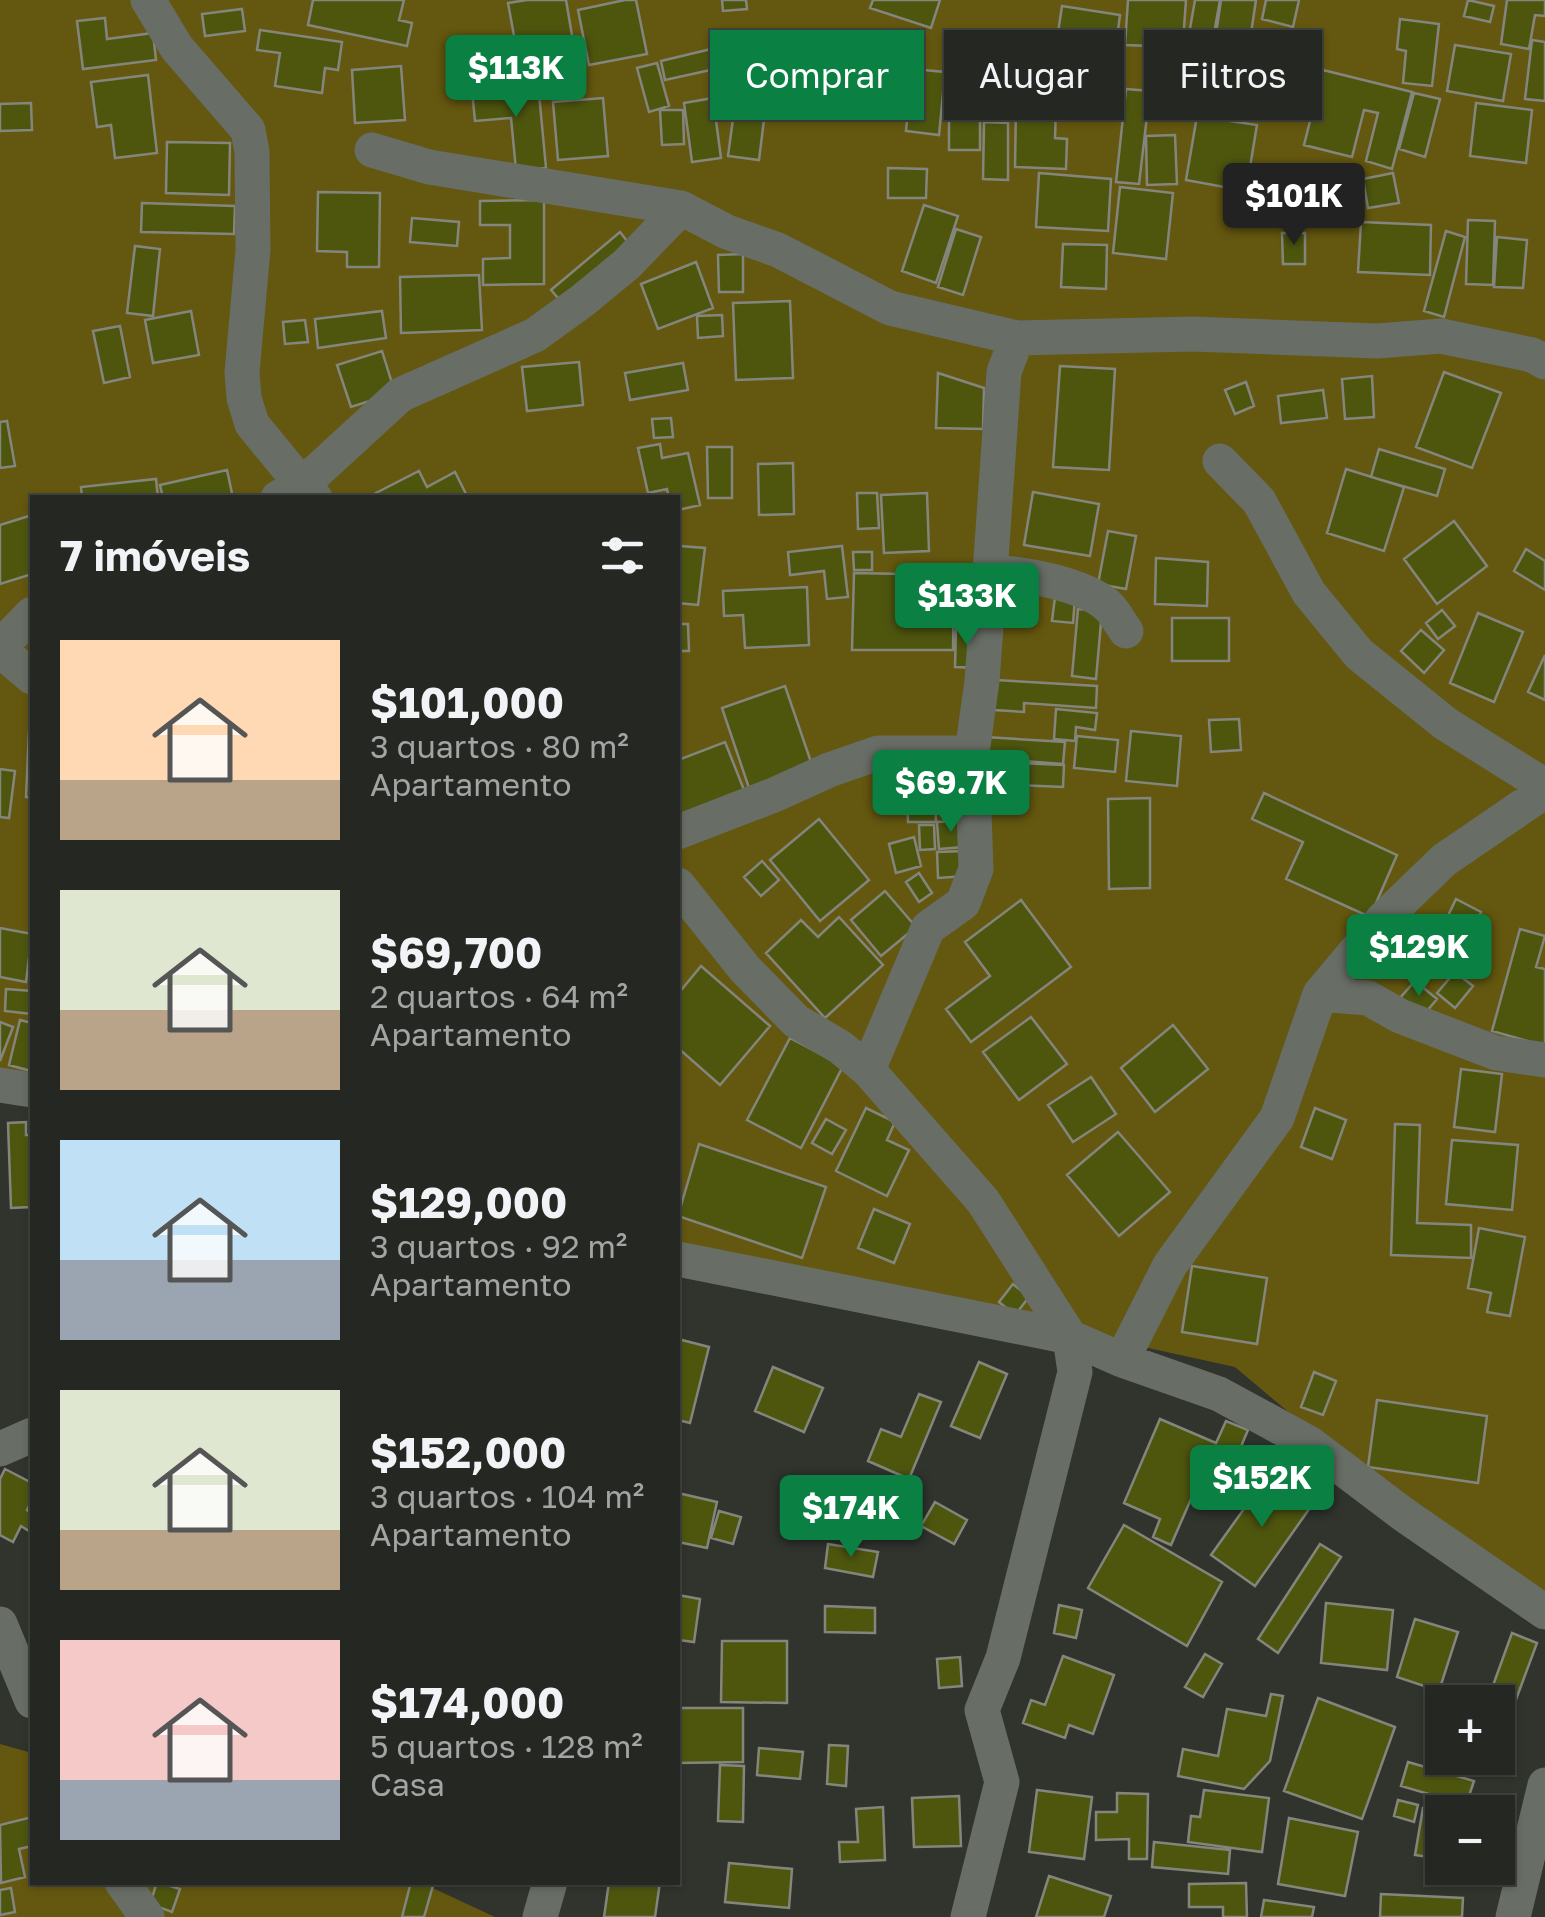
<!DOCTYPE html>
<html lang="pt">
<head>
<meta charset="utf-8">
<style>
  body { margin:0; font-family:"Golos Text",sans-serif; background:#30332f; color:#f1f3f6; height:100vh; display:flex; flex-direction:column; font-size:38px; white-space:nowrap }
  * { box-sizing:border-box; margin:0 }
  p { font-size:32px; color:#a3a5a5 }
  .icon { flex:none; width:55px; height:55px; fill:none; stroke:currentColor; stroke-width:2; stroke-linecap:round; stroke-linejoin:round }
  .map { position:relative; flex:1; overflow:hidden }
  .details { position:absolute; left:30px; top:495px; width:650px; height:1390px; display:flex; flex-direction:column; background:#242722; border-radius:0px; box-shadow:0 2px 8px #0004,0 0 0 2px #414440 }
  .details>* { flex:none }
  .banner { position:absolute; left:710px; top:30px; width:685px; height:90px; display:flex; gap:20px }
  .buttons { position:absolute; left:1425px; top:1685px; display:grid; gap:20px }
  .buttons a { display:grid; place-items:center; width:90px; height:90px; border-radius:0px; background:#242722; box-shadow:0 2px 8px #0004,0 0 0 2px #414440; font-size:50px }
  .price { position:absolute; translate:-50% -85px; padding:0 22px; border-radius:10px; background:#0b8043; color:#fff; font-size:32px; line-height:65px; filter:drop-shadow(0 2px 5px #0008) }
  .price::after { content:''; position:absolute; left:50%; top:60px; width:30px; height:22px; margin-left:-15px; background:inherit; clip-path:polygon(0 0,100% 0,50% 100%) }
  .price.current { background:#222; color:#fff }
  ul { padding:0; list-style:none }
  li { display:flex; align-items:center; gap:30px; height:250px; padding:0 30px }
  li span { display:grid; place-items:center; flex:none; width:280px; height:200px; border-radius:0px; color:#555 }
  li>.icon { margin-inline-start:auto }
  span .icon { width:120px; height:120px; fill:#fffc; stroke-width:1 }
  li b { font-size:42px }
  h2 { display:flex; justify-content:space-between; align-items:center; height:120px; padding:0 30px; font-size:42px }
  .tag { padding:0 35px; border-radius:0px; background:#242722; box-shadow:0 2px 8px #0004,0 0 0 2px #414440; font-size:35px; line-height:90px }
  .tag.current { background:#0b8043; color:#fff }
  .map>svg:first-child { display:block }
  .green { fill:#64570f }
  .building { fill:#4e560e; stroke:#84867d; stroke-width:2.5 }
  .lines { fill:none; stroke-linecap:round; stroke-linejoin:round }
  .minor { stroke:#686d65; stroke-width:35 }
</style>
</head>
<body>
<div class="map">
<svg width="1545" height="1917" viewBox="0 0 1545 1917">
  <rect width="100%" height="100%" fill="#30342d"/>
  <path class="green" d="M0 0H1545V1597L1306 1427 1235 1367 678 1245V498H32V1078L0 1072Z
    M0 1744 32 1753V1882L422 1883 495 1917H0Z"/>
  <path class="building" d="M313 0H404L399 20 412 23 407 46 308 25Z
    M527 0H566L575 53 519 63 508 3Z
    M625 0H636L647 54 589 65 578 10Z
    M722 0H746L747 9 723 11Z
    M873 0H940L931 28 870 8Z
    M1128 0H1186L1181 70 1149 67 1151 46 1125 45Z
    M1195 0H1220L1212 45 1188 40Z
    M1221 0H1256L1250 40 1216 34Z
    M1266 0H1299L1293 27 1262 19Z
    M1468 0 1494 6 1490 22 1464 16Z
    M1507 0H1545V16L1535 15 1529 49 1501 44Z
    M1062 6 1120 15 1114 61 1055 53Z
    M242 9 245 31 205 36 202 14Z
    M105 18 107 39 153 33 156 60 83 69 77 21Z
    M1400 19 1439 24 1432 86 1403 83 1406 51 1397 49Z
    M260 30 342 42 338 70 325 68 322 93 275 86 280 53 257 50Z
    M1532 40 1545 42V101L1525 99Z
    M723 41 773 47 759 160 728 156 737 89 717 86Z
    M1455 45 1511 54 1503 101 1447 91Z
    M1187 47 1276 53 1272 109 1183 102Z
    M813 48 864 55 857 108 806 101Z
    M711 49 715 69 665 80 661 61Z
    M657 63 669 106 649 112 637 68Z
    M401 66 405 120 355 123 352 70Z
    M912 69 945 72 939 135 906 131Z
    M1323 70 1412 92 1392 169 1366 161 1378 113 1364 110 1352 157 1304 145Z
    M148 75 157 153 115 158 111 125 97 127 91 82Z
    M538 83 546 168 516 170 511 118 475 121 472 90Z
    M1126 89 1150 91 1139 184 1116 182Z
    M1414 93 1440 99 1425 157 1399 149Z
    M603 98 608 156 558 160 553 102Z
    M713 98 721 158 692 162 684 103Z
    M31 103 32 130 0 131V104Z
    M1476 103 1532 110 1526 163 1470 156Z
    M1016 106 1056 108 1055 138 1067 139 1066 169 1015 167Z
    M660 110H683L684 144 662 145Z
    M1197 116 1257 125 1246 191 1186 180Z
    M949 119H980V150H949Z
    M984 122 1008 123V180L983 179Z
    M1175 135 1177 184 1147 185 1146 136Z
    M167 142 230 143 229 195 166 193Z
    M888 168 927 169 926 198H888Z
    M1039 173 1111 179 1108 231 1036 227Z
    M1393 173 1399 203 1368 208 1363 179Z
    M1120 187 1173 193 1166 259 1113 253Z
    M318 192 380 193 379 267H347V252L317 251Z
    M544 200V284L483 285V259L510 258V225H480V201Z
    M142 203 235 206 234 234 141 232Z
    M924 205 958 216 936 283 902 271Z
    M412 218 459 222 457 246 410 242Z
    M1468 220 1495 221 1493 285 1466 284Z
    M1361 222 1431 225 1430 275 1358 272Z
    M956 229 981 237 963 295 938 287Z
    M1446 231 1465 237 1444 317 1424 311Z
    M620 232 634 250 566 307 551 290Z
    M1282 233H1305V264H1283Z
    M1497 237 1527 240 1523 288 1494 287Z
    M1063 244 1107 245 1106 289 1061 287Z
    M135 246 160 249 153 316 127 313Z
    M743 254V292H719L718 255Z
    M696 262 713 308 658 329 641 284Z
    M479 275 482 330 401 333 400 277Z
    M790 301 793 378 736 380 733 303Z
    M191 311 199 355 153 363 145 320Z
    M382 311 386 338 318 348 315 319Z
    M722 315 723 336 698 338 697 316Z
    M305 320 308 342 285 344 283 322Z
    M120 326 130 377 104 383 93 331Z
    M382 351 395 393 351 407 337 365Z
    M579 362 583 405 527 411 522 367Z
    M683 363 688 390 630 400 625 373Z
    M1060 366 1115 369 1109 470 1053 467Z
    M1444 372 1501 393 1472 468 1416 447Z
    M938 373 984 388 983 429 936 428Z
    M1372 376 1374 417 1345 419 1342 379Z
    M1246 382 1254 406 1235 414 1225 390Z
    M1323 390 1327 418 1281 423 1278 396Z
    M671 418 673 437 654 438 652 419Z
    M7 421 15 466 0 468V422Z
    M660 444 662 458 688 453 700 505 678 510V498H669L667 489 648 493 638 448Z
    M707 447H732V498H708Z
    M1379 449 1445 469 1437 496 1371 477Z
    M793 463 794 514 759 515 758 464Z
    M1346 469 1404 487 1384 551 1327 533Z
    M227 470 233 498H163L160 485Z
    M419 471 427 487 455 472 468 498H366Z
    M156 479 158 498H82L81 487Z
    M1033 492 1099 504 1090 556 1024 545Z
    M857 493H877L879 528 858 529Z
    M927 493 929 551 884 553 881 495Z
    M32 515V574L0 584V525Z
    M1454 521 1487 566 1437 604 1404 559Z
    M1108 531 1136 536 1126 589 1098 584Z
    M680 546 705 548 698 605 678 603Z
    M842 546 848 597 827 599 824 571 790 575 788 552Z
    M1526 549 1545 561V590L1514 571Z
    M853 552H872V570H854Z
    M1156 558 1208 562 1207 606 1155 604Z
    M854 573 954 575 953 650H852Z
    M807 587 809 645 745 648 743 615 724 616 723 591Z
    M1055 597 1075 598 1073 623 1052 621Z
    M1078 609 1102 611 1096 679 1072 676Z
    M1442 610 1455 626 1438 639 1426 623Z
    M1478 613 1523 632 1494 702 1450 683Z
    M1172 618H1229V661H1172Z
    M678 624H688L689 651H678Z
    M956 628H979V668L955 667Z
    M1421 630 1444 650 1424 673 1401 651Z
    M1545 655V700L1528 692Z
    M995 680 1097 686 1096 708 1024 703V712L994 710Z
    M785 686 812 765 749 788 722 708Z
    M1056 709 1097 713 1095 730 1076 727 1075 741 1054 739Z
    M1239 719 1241 750 1211 752 1209 720Z
    M1131 731 1181 736 1177 786 1126 781Z
    M29 732H32V798L26 797Z
    M1077 736 1118 740 1115 772 1074 768Z
    M985 737 1065 742 1063 764 983 758Z
    M725 742 748 800 678 825V760Z
    M1019 763 1064 765 1063 787 1017 785Z
    M0 769 15 771 9 818 0 817Z
    M894 771 903 796 883 803 874 779Z
    M1264 793 1397 855 1370 917 1286 879 1303 842 1252 819Z
    M935 798 936 822H908L907 799Z
    M1150 798V888L1109 889 1108 799Z
    M819 819 869 880 820 921 770 860Z
    M963 821 965 847 939 849 937 822Z
    M919 825H934L935 849 920 850Z
    M914 837 921 866 896 873 889 844Z
    M965 851 966 876 938 878 937 852Z
    M762 861 779 880 761 896 744 877Z
    M919 873 932 893 919 902 906 882Z
    M885 891 916 927 881 956 851 920Z
    M1456 899 1481 912 1471 932 1446 920Z
    M1021 900 1071 967 971 1042 946 1009 990 976 965 942Z
    M839 917 883 965 825 1018 766 953 801 920 818 937Z
    M0 928 32 934 26 982 0 977Z
    M1520 929 1545 936 1536 967 1545 969V1046L1492 1031Z
    M701 966 770 1026 720 1085 678 1048V994Z
    M1455 972 1473 986 1455 1008 1437 993Z
    M1415 981 1437 999 1422 1017 1400 998Z
    M6 989 32 991V1014L5 1011Z
    M1031 1017 1067 1064 1019 1100 983 1052Z
    M20 1020 32 1023 31 1071 9 1065Z
    M0 1022 13 1027 0 1061Z
    M1173 1025 1208 1069 1155 1112 1121 1068Z
    M790 1038 843 1066 801 1148 747 1120Z
    M1461 1069 1502 1074 1495 1132 1454 1127Z
    M1091 1077 1116 1114 1073 1142 1048 1105Z
    M866 1108 895 1122 887 1140 909 1150 887 1196 836 1171Z
    M1315 1108 1346 1120 1332 1159 1301 1147Z
    M826 1119 846 1130 832 1154 812 1143Z
    M26 1122V1135H32V1207L11 1208 8 1123Z
    M1395 1124 1420 1125 1417 1223 1471 1225V1258L1391 1255Z
    M1118 1132 1170 1192 1119 1236 1067 1175Z
    M1452 1140 1518 1145 1512 1210 1446 1204Z
    M699 1144 826 1187 802 1258 678 1216Z
    M874 1209 910 1224 894 1263 858 1248Z
    M1479 1228 1525 1237 1510 1316 1487 1312 1491 1293 1468 1288Z
    M1192 1266 1267 1278 1257 1344 1182 1332Z
    M1013 1284 1029 1297 1015 1315 999 1302Z
    M678 1339 709 1347 690 1423 678 1420Z
    M979 1362 1007 1374 980 1438 951 1426Z
    M773 1367 823 1388 804 1432 755 1411Z
    M1314 1372 1336 1381 1323 1415 1301 1407Z
    M919 1394 941 1402 909 1479 868 1461 881 1429 901 1437Z
    M1377 1400 1487 1416 1478 1483 1368 1467Z
    M1160 1419 1216 1443 1226 1421 1248 1430 1221 1494 1198 1483 1171 1545 1153 1537 1160 1519 1124 1503Z
    M5 1469 32 1483V1500L27 1510 32 1513V1533L21 1526 13 1542 0 1535V1479Z
    M1269 1474 1312 1505 1255 1586 1211 1555Z
    M678 1493 717 1502 707 1548 678 1542Z
    M935 1502 967 1520 954 1544 921 1526Z
    M719 1511 741 1517 733 1544 711 1538Z
    M1124 1525 1222 1582 1187 1646 1088 1588Z
    M828 1544 878 1552 873 1577 825 1568Z
    M1320 1544 1341 1557 1278 1653 1258 1639Z
    M678 1595 700 1599 694 1642 678 1640Z
    M1326 1603 1393 1610 1387 1670 1321 1663Z
    M1059 1605 1082 1610 1076 1638 1054 1633Z
    M825 1606 875 1608V1633L825 1632Z
    M1415 1619 1458 1632 1439 1691 1397 1677Z
    M1512 1633 1537 1643 1508 1721 1498 1717V1702H1487Z
    M722 1641H787V1703L721 1702Z
    M1205 1654 1222 1664 1203 1697 1185 1687Z
    M1063 1656 1114 1675 1093 1734 1069 1725 1065 1738 1023 1723 1031 1700 1045 1705Z
    M960 1657 962 1686 939 1688 937 1659Z
    M1271 1694 1283 1696 1270 1761 1244 1789 1178 1776 1183 1749 1218 1756 1227 1709 1266 1716Z
    M1318 1698 1395 1727 1362 1819 1284 1791Z
    M678 1708H743V1762L678 1763Z
    M829 1745 848 1746 846 1786 827 1784Z
    M759 1748 803 1752 800 1779 757 1775Z
    M1408 1762 1474 1781 1466 1805 1401 1786Z
    M720 1765 744 1766 743 1822 718 1821Z
    M1037 1790 1092 1797 1084 1859 1029 1852Z
    M1204 1790 1269 1798 1262 1852 1188 1842 1191 1816 1200 1817Z
    M1117 1793 1148 1794 1147 1859H1129V1839L1096 1840V1812H1117Z
    M959 1796 961 1846 914 1847 912 1798Z
    M1398 1800 1418 1805 1414 1822 1394 1816Z
    M883 1807 885 1860 840 1862 839 1842H858L856 1809Z
    M1423 1808 1450 1812H1442V1859L1415 1855Z
    M32 1817V1846L19 1849 25 1877 1 1883 0 1825Z
    M1289 1818 1358 1832 1345 1896 1278 1884Z
    M1154 1842 1230 1850 1228 1874 1152 1867Z
    M729 1863 792 1869 789 1908 725 1902Z
    M1049 1876 1111 1896 1104 1917H1036Z
    M157 1882 180 1889 172 1912 150 1904Z
    M411 1882H434L424 1917H402Z
    M609 1882H660L655 1917H604Z
    M1246 1883 1247 1917H1223V1907H1189V1884Z
    M11 1888 15 1912 0 1915V1890Z
    M1381 1894 1463 1898 1462 1917H1380Z
    M1264 1900 1314 1907 1312 1917H1261Z"/>
  <g class="lines">
    <path class="minor" d="M148 0 177 48 248 130 252 152 253 250 242 372 244 398 252 424 302 485 278 498
      M372 150 429 167 681 208 727 232 778 250 890 308 1017 338 1193 334 1377 341 1441 336 1532 355 1545 362
      M1017 338 1004 372 990 573C1021 572 1082 584 1107 605 1114 611 1120 623 1126 631
      M1220 461 1259 501 1309 593 1359 654 1446 724 1545 786
      M315 498 302 485 400 395 535 335 582 301 627 264 681 208
      M0 647 32 614
      M0 650 32 677
      M678 832 774 795 829 770 878 753H972
      M678 885 745 969 796 1021 840 1047 868 1070 983 1201 1070 1337 1075 1372 1003 1658 982 1710 1002 1782 968 1917
      M1320 994 1368 998 1400 1016 1496 1053 1545 1060
      M868 1070 928 928 963 903 976 869 972 753 982 681 990 573
      M0 1085 32 1090
      M678 1259 1070 1337 1122 1360 1219 1394 1309 1443 1403 1514 1545 1612
      M1122 1360 1170 1265 1277 1118 1320 994 1383 919 1444 860 1545 791
      M0 1449 32 1435
      M0 1624 32 1701
      M122 1882 147 1917
      M540 1917 550 1882
      M1513 1917 1545 1785"/>
  </g>
</svg>
<div class="buttons">
<a>+</a>
<a>−</a>
</div>
<b class="price" style="left:516px;top:120px">$113K</b>
<b class="price current" style="left:1294px;top:248px">$101K</b>
<b class="price" style="left:967px;top:648px">$133K</b>
<b class="price" style="left:951px;top:835px">$69.7K</b>
<b class="price" style="left:1419px;top:999px">$129K</b>
<b class="price" style="left:1262px;top:1530px">$152K</b>
<b class="price" style="left:851px;top:1560px">$174K</b>
<div class="banner">
<a class="tag current">Comprar</a>
<a class="tag">Alugar</a>
<a class="tag">Filtros</a>
</div>
<section class="details">
<h2>7 imóveis<svg class="icon" aria-label="filters" viewBox="0 0 24 24"><path d="M4 7h16M4 17h16"/><circle cx="9" cy="7" r="2"/><circle cx="15" cy="17" r="2"/></svg></h2>
<ul>
<li><span style="background:linear-gradient(#ffd9b3 70%,#b9a48a 0)"><svg class="icon" aria-label="home" viewBox="0 0 24 24"><path d="M3 11l9-7 9 7M6 9v11h12V9"/></svg></span><div><b>$101,000</b><p>3 quartos · 80 m²</p><p>Apartamento</p></div></li>
<li><span style="background:linear-gradient(#dfe7d0 60%,#b9a48a 0)"><svg class="icon" aria-label="home" viewBox="0 0 24 24"><path d="M3 11l9-7 9 7M6 9v11h12V9"/></svg></span><div><b>$69,700</b><p>2 quartos · 64 m²</p><p>Apartamento</p></div></li>
<li><span style="background:linear-gradient(#bfe0f5 60%,#9aa5b1 0)"><svg class="icon" aria-label="home" viewBox="0 0 24 24"><path d="M3 11l9-7 9 7M6 9v11h12V9"/></svg></span><div><b>$129,000</b><p>3 quartos · 92 m²</p><p>Apartamento</p></div></li>
<li><span style="background:linear-gradient(#dfe7d0 70%,#b9a48a 0)"><svg class="icon" aria-label="home" viewBox="0 0 24 24"><path d="M3 11l9-7 9 7M6 9v11h12V9"/></svg></span><div><b>$152,000</b><p>3 quartos · 104 m²</p><p>Apartamento</p></div></li>
<li><span style="background:linear-gradient(#f6c9c9 70%,#9aa5b1 0)"><svg class="icon" aria-label="home" viewBox="0 0 24 24"><path d="M3 11l9-7 9 7M6 9v11h12V9"/></svg></span><div><b>$174,000</b><p>5 quartos · 128 m²</p><p>Casa</p></div></li>
</ul>
</section>
</div>
</body>
</html>
